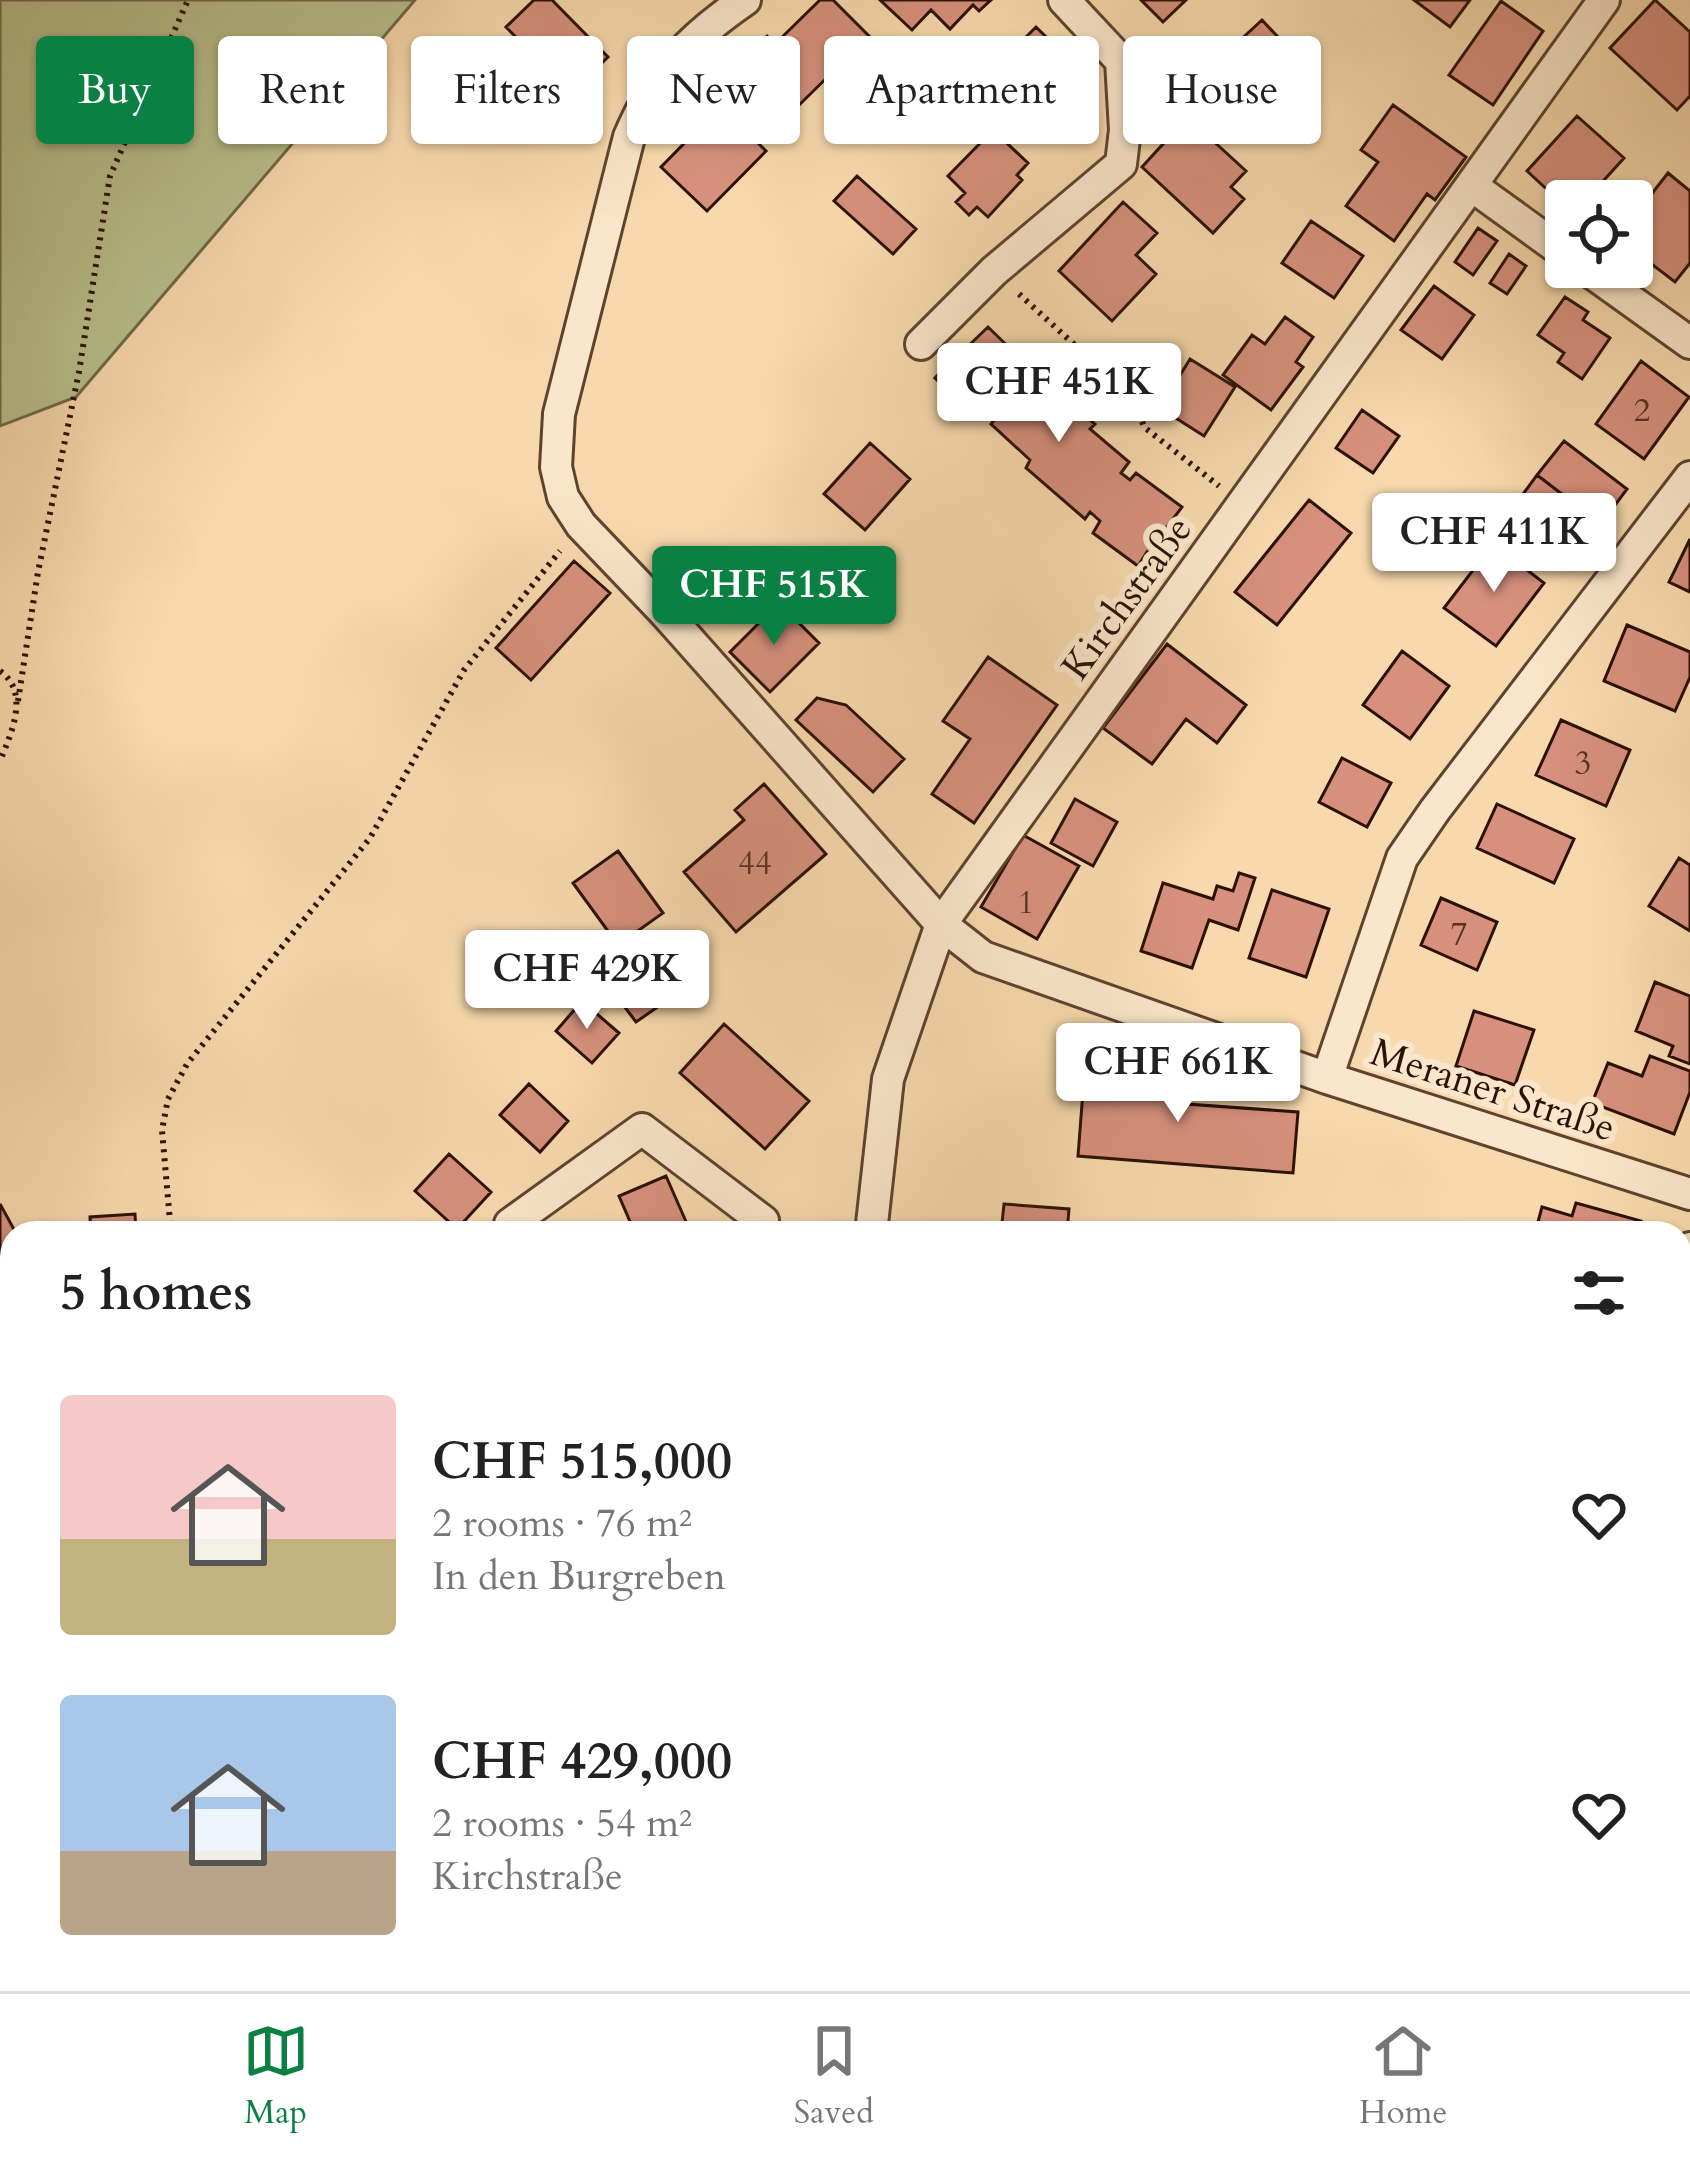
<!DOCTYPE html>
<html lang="en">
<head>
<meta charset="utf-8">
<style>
  body { margin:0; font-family:Cardo,serif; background:#f2f2f2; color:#222; height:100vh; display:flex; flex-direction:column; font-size:45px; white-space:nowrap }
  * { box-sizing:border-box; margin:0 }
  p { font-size:39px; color:#767676 }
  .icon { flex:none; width:66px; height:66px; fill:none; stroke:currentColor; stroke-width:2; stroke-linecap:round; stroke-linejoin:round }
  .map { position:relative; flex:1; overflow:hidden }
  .details { position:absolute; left:0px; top:1221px; width:1692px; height:771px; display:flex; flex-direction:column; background:#fff; border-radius:36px 36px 0 0; box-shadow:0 3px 9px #0004 }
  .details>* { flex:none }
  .guide { position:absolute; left:36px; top:36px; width:1620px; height:108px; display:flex; gap:24px }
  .controls { position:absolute; left:1545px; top:180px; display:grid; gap:24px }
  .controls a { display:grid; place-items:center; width:108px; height:108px; border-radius:12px; background:#fff; box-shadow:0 3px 9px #0004; font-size:60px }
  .price { position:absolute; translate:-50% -102px; padding:0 27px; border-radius:12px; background:#fff; color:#222; font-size:39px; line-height:78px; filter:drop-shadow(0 3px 6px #0008) }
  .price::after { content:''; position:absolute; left:50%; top:72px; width:36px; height:27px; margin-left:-18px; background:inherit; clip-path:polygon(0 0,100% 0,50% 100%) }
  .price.selected { background:#0b8043; color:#fff }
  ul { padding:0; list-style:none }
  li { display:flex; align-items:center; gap:36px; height:300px; padding:0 60px }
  li span { display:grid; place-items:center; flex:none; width:336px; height:240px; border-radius:12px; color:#555 }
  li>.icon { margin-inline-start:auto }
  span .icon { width:144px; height:144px; fill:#fffc; stroke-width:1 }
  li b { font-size:51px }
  h2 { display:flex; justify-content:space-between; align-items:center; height:144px; padding:0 60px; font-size:51px }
  .tag { padding:0 42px; border-radius:12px; background:#fff; box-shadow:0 3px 9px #0004; font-size:42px; line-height:108px }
  .tag.selected { background:#0b8043; color:#fff }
  .menu { display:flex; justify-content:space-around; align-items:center; height:168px; border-top:3px solid #e0e0e0; background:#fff; font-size:33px; color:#767676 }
  .menu a { display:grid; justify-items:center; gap:6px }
  .menu .selected { color:#0b8043 }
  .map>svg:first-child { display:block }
  .green { fill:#b8c08d; stroke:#726849; stroke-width:3 }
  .building { fill:#d6907d; stroke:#2c1105; stroke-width:3 }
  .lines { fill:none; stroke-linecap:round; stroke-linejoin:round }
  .lane-casing { stroke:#5f432f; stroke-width:21 }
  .street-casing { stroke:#5f432f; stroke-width:36 }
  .path { stroke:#2c1105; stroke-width:6; stroke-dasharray:3 6; stroke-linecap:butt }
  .lane { stroke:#fae6ca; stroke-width:15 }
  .street { stroke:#fae6ca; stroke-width:30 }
  .labels { text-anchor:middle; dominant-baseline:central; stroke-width:12; stroke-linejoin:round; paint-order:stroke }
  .number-label { font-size:33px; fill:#563123 }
  .street-label { font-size:39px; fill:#2c1105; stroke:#fae6ca }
</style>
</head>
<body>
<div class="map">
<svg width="1690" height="1991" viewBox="0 0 1690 1991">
  <rect width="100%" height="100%" fill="#f7d9ad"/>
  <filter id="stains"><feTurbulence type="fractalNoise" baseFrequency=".00167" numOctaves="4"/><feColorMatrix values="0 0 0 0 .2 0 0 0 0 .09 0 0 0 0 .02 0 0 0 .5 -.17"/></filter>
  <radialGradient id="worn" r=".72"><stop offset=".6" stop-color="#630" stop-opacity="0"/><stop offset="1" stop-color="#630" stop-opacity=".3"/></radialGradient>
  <path class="green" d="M0 0H415L76 397 0 426Z
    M214 1980H290L293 1991H196Z"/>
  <path class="building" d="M534 0H552L608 57 571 93 506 27Z
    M820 0H833L884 51 866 69 851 54 792 112 742 61 767 36 775 44Z
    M880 0H991L979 11 973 5 950 29 931 10 912 30Z
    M1141 0H1186L1163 22Z
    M1414 0H1470L1450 27Z
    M1655 0 1690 32V96L1677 110 1610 48Z
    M1501 1 1543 31 1493 105 1449 75Z
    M1262 20 1306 67 1272 99 1261 87 1243 104 1210 68Z
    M1036 27 1093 83 1047 129 990 73Z
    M1393 105 1466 157 1435 200 1427 194 1394 241 1346 206 1378 162 1361 150Z
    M721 106 766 151 707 211 661 167Z
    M1577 116 1624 158 1585 201H1566V207L1527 171Z
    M1197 126 1246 171 1231 187 1244 199 1213 233 1142 167 1174 132 1183 141Z
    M993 130 1028 163 1017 175 1022 180 988 217 977 207 969 215 956 202 965 193 948 176Z
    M1668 173 1690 191V263L1675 282 1632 249V219Z
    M857 176 916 229 893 254 834 201Z
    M1123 202 1157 233 1136 255 1156 274 1112 321 1059 271Z
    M1311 221 1363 256 1334 298 1282 263Z
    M1478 228 1497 241 1473 275 1455 262Z
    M1509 254 1526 266 1507 294 1490 283Z
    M1434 286 1474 315 1442 359 1401 330Z
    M1565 297 1588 312 1583 320 1610 338 1582 379 1558 362 1564 353 1538 335Z
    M1285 317 1313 337 1296 362 1303 367 1271 410 1223 375 1252 335 1265 344Z
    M988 327 1028 366 1022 373 1032 380 1040 370 1081 407 1079 411 1095 424 1090 429 1129 462 1121 473 1130 480 1136 473 1182 507 1157 540 1164 545 1153 558 1147 552 1138 566 1093 533 1100 521 1090 512 1085 519 1026 468 1030 460 991 424 995 419 985 410 976 419 935 378 946 366 941 359 955 349 959 355Z
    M1190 359 1235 387 1204 436 1160 408Z
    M1641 361 1689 397 1644 459 1596 424Z
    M1362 410 1399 436 1373 473 1336 448Z
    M1564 441 1627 489 1601 524 1537 475Z
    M870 443 910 479 865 530 824 494Z
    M1537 475 1601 524 1575 557 1512 509Z
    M1309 500 1351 533 1277 625 1235 592Z
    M1690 539V592L1669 582Z
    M1493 544 1544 583 1496 646 1444 608Z
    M574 561 610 593 531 680 496 648Z
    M779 603 819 643 770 692 730 652Z
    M1627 625 1690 652V677L1675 711 1604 681Z
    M1167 644 1246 705 1217 743 1186 719 1152 764 1103 728Z
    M1402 651 1449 686 1410 739 1363 705Z
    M988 657 1057 705 974 823 932 794 970 739 943 721Z
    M817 698 846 705 904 759 873 792 796 720Z
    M1561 720 1630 750 1606 806 1536 775Z
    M1342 758 1391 783 1367 827 1319 802Z
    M764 784 826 854 736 932 684 872 744 820 735 810Z
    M1075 799 1117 822 1093 866 1051 843Z
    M1497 804 1574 839 1554 883 1477 848Z
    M1023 835 1079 866 1037 939 981 907Z
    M618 851 663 913 618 945 573 883Z
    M1679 858 1690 865V931L1649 906Z
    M1239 873 1255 878 1238 930 1209 920 1192 968 1141 951 1163 883 1213 899 1217 886 1233 891Z
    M1272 890 1329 909 1306 977 1249 958Z
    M1441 898 1497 922 1477 970 1421 945Z
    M645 967 669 999 636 1022 612 990Z
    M1655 982 1690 996V1064L1669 1056 1673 1046 1636 1031Z
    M582 1001 619 1033 592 1063 556 1031Z
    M1474 1011 1534 1030 1515 1085 1456 1066Z
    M724 1024 809 1101 765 1149 680 1073Z
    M1650 1056 1690 1071V1092L1674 1134 1592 1103 1608 1063 1642 1076Z
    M1085 1065 1176 1072 1173 1103 1298 1112 1293 1173 1078 1156Z
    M529 1084 568 1121 540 1152 500 1115Z
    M449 1154 491 1192 457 1229 415 1191Z
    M666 1176 691 1233H635L619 1196Z
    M1576 1203 1641 1221 1638 1233H1535L1542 1207 1572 1216Z
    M0 1204 16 1233H12V1303L0 1310Z
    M1004 1204 1069 1209 1067 1233H1001Z
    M135 1214 136 1233H91L90 1217Z
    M0 1381 6 1407 12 1406V1531L0 1489Z
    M1682 1396 1690 1399V1445L1680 1441Z
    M1680 1509 1690 1510V1560L1680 1559Z
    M1680 1678 1690 1680 1684 1726H1680Z
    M12 1791V1913L0 1895V1799Z
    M1680 1871 1690 1875V1941L1680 1937Z
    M33 1980H91L76 1991H41Z
    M424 1980H476L477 1984 452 1991H428Z
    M531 1980H586L589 1991H510L509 1986Z
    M700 1980H749V1991H700Z
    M945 1980H999V1991H945Z
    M999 1980H1053V1991H999Z
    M1053 1980H1107V1991H1053Z
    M1176 1980H1253L1249 1991H1172Z
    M1532 1980H1607L1602 1991H1528Z"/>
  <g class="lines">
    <g class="lane-casing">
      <path id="lane" d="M314 1980 317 1991"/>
    </g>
    <g class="street-casing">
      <path id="street" d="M745 0C687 40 657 72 629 137L559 414 556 467 563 497 581 525 666 614 941 924 983 957 1327 1078 1690 1194
        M1472 186 1566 254
        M1584 267 1690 343
        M921 344 994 271 1121 164 1125 130 1121 61 1064 0
        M1327 1078 1402 858 1435 810 1690 477
        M510 1224 642 1129 763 1221 761 1233
        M871 1233 888 1079 941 924 1604 0
        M1680 1277 1690 1248
        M0 1342 12 1340
        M1680 1357 1690 1360
        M1680 1621 1690 1625
        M0 1954 12 1973
        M142 1991 161 1980
        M664 1991 667 1980"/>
    </g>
    <path class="path" d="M1019 294 1135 400 1144 427 1219 486
      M0 671C30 692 12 732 0 761
      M18 701 38 572 79 372 110 176 188 0
      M171 1233 162 1130 168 1099 187 1064 370 838 464 670 560 551"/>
    <use href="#lane" class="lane"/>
    <use href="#street" class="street"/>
  </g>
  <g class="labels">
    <g class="number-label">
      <text x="1642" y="410">2</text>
      <text x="1583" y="763">3</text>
      <text x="755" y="863">44</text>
      <text x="1026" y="902">1</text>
      <text x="1459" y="934">7</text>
    </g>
    <g class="street-label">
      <text transform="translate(1127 598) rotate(-54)">Kirchstraße</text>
      <text transform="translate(1493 1090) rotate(18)">Meraner Straße</text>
    </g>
  </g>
  <rect width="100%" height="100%" filter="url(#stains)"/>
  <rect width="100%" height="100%" fill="url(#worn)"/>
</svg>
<div class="controls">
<a><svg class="icon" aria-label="locate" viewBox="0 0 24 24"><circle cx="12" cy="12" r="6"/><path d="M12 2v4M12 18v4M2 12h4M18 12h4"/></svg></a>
</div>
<b class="price" style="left:1059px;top:445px">CHF 451K</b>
<b class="price" style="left:1494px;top:595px">CHF 411K</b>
<b class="price selected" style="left:774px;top:648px">CHF 515K</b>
<b class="price" style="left:587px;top:1032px">CHF 429K</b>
<b class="price" style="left:1178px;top:1125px">CHF 661K</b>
<div class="guide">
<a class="tag selected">Buy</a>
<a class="tag">Rent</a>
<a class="tag">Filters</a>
<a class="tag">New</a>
<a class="tag">Apartment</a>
<a class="tag">House</a>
</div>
<section class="details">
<h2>5 homes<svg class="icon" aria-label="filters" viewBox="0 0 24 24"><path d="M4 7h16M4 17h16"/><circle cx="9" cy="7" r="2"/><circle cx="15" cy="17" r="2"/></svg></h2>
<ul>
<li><span style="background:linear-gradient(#f6c9c9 60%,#c2b280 0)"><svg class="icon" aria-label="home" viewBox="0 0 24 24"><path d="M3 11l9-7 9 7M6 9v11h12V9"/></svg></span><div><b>CHF 515,000</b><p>2 rooms · 76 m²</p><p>In den Burgreben</p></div><svg class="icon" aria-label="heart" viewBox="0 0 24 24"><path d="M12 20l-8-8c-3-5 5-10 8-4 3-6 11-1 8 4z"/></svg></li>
<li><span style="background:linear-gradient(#a9c7e8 65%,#b9a48a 0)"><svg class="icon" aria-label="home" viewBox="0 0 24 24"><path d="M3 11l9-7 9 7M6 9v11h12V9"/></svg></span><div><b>CHF 429,000</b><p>2 rooms · 54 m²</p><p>Kirchstraße</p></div><svg class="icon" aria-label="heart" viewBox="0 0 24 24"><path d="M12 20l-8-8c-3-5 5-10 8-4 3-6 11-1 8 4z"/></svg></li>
</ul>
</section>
</div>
<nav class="menu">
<a class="selected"><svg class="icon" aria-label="map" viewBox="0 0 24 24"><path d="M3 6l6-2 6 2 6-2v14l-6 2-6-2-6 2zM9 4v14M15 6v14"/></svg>Map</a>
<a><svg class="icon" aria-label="saved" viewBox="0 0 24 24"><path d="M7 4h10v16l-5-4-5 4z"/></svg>Saved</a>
<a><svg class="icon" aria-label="home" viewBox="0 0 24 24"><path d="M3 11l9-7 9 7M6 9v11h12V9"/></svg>Home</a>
</nav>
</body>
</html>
